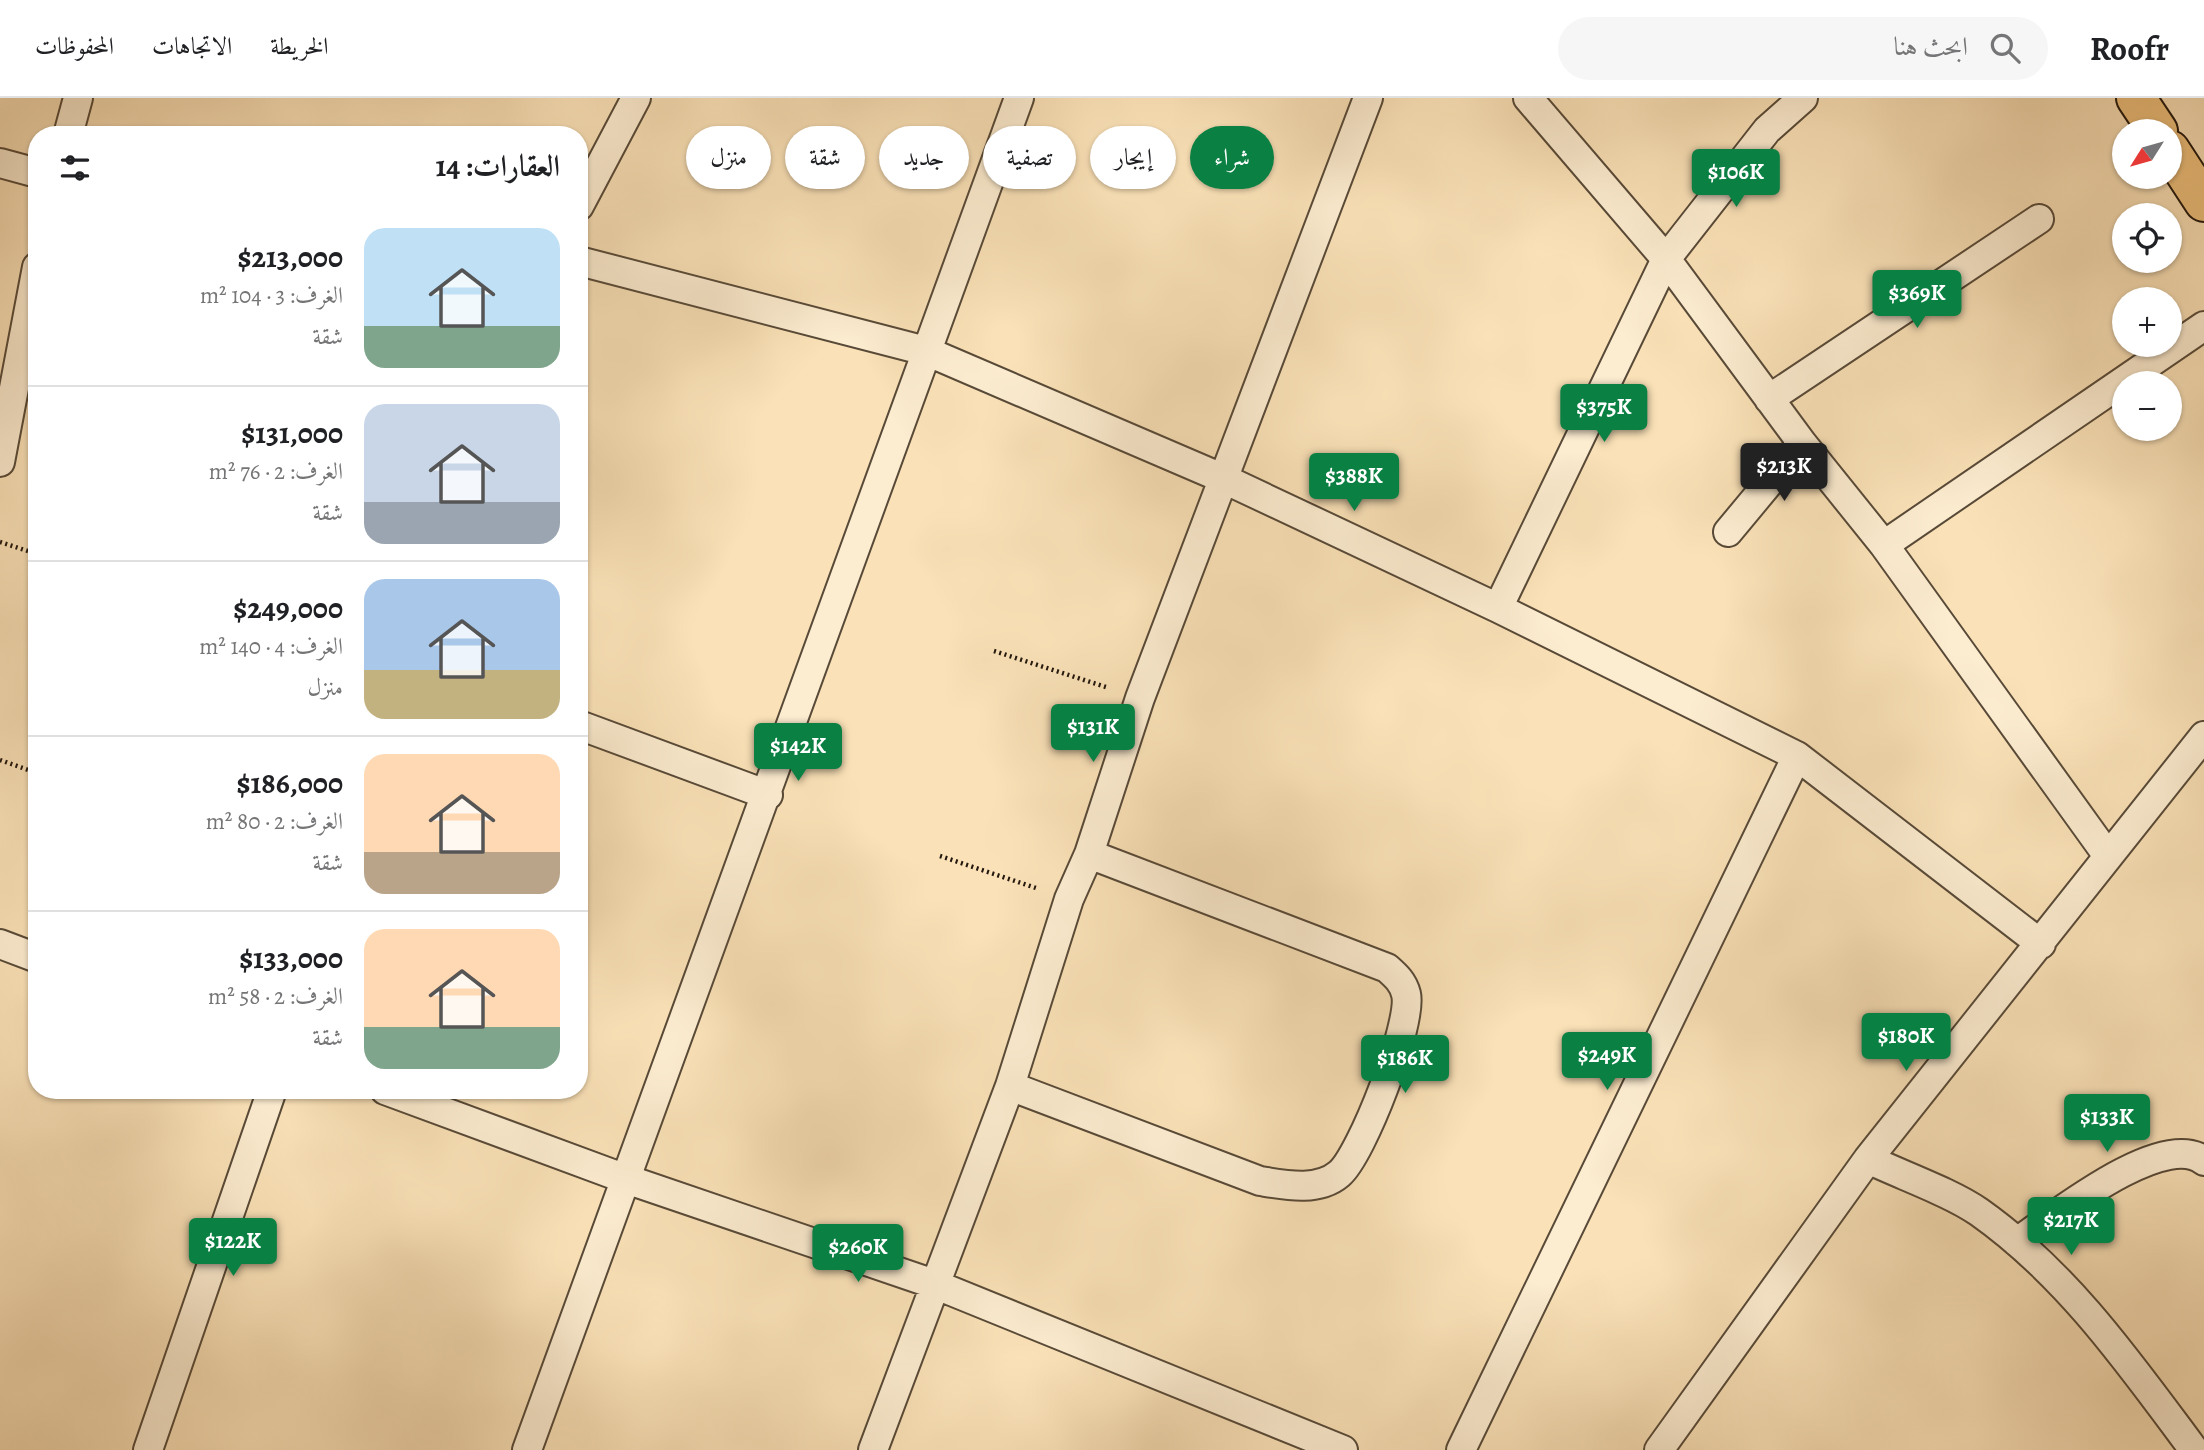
<!DOCTYPE html>
<html lang="ar">
<head>
<meta charset="utf-8">
<style>
  body { margin:0; font-family:Alegreya,Amiri,serif; background:#f6f6f6; color:#202124; direction:rtl; height:100vh; display:flex; flex-direction:column; font-size:26px; white-space:nowrap }
  * { box-sizing:border-box; margin:0 }
  p { font-size:23px; color:#757577 }
  .icon { flex:none; width:38px; height:38px; fill:none; stroke:currentColor; stroke-width:2; stroke-linecap:round; stroke-linejoin:round }
  .map { position:relative; flex:1; overflow:hidden; direction:ltr }
  .details { position:absolute; left:28px; top:28px; width:560px; height:973px; display:flex; flex-direction:column; background:#fff; border-radius:28px; box-shadow:0 2px 5px #0004; direction:rtl }
  .details>* { flex:none }
  .hud { position:absolute; left:609px; top:28px; width:665px; height:63px; direction:rtl; display:flex; gap:14px }
  .needle { width:46px; rotate:233deg }
  .fabs { position:absolute; left:2112px; top:21px; display:grid; gap:14px }
  .fabs a { display:grid; place-items:center; width:70px; height:70px; border-radius:50%; background:#fff; box-shadow:0 2px 5px #0004; font-size:35px }
  .price { position:absolute; translate:-50% -60px; padding:0 16px; border-radius:7px; background:#0b8043; color:#fff; font-size:23px; line-height:46px; filter:drop-shadow(0 2px 4px #0008) }
  .price::after { content:''; position:absolute; left:50%; top:42px; width:21px; height:16px; margin-left:-10px; background:inherit; clip-path:polygon(0 0,100% 0,50% 100%) }
  .price.current { background:#222; color:#fff }
  ul { padding:0; list-style:none }
  li { display:flex; align-items:center; gap:21px; height:175px; padding:0 28px }
  li+li { border-top:2px solid #e0e0e0 }
  li span { display:grid; place-items:center; flex:none; width:196px; height:140px; border-radius:21px; color:#555 }
  li>.icon { margin-inline-start:auto }
  span .icon { width:84px; height:84px; fill:#fffc; stroke-width:1 }
  li b { font-size:30px }
  h2 { display:flex; justify-content:space-between; align-items:center; height:84px; padding:0 28px; font-size:30px }
  .tag { padding:0 24px; border-radius:32px; background:#fff; box-shadow:0 2px 5px #0004; font-size:24px; line-height:63px }
  .tag.current { background:#0b8043; color:#fff }
  header { display:flex; align-items:center; gap:42px; box-sizing:border-box; height:98px; padding:0 35px; background:#fff; border-bottom:2px solid #e0e0e0 }
  header strong { font-size:33px }
  nav { display:flex; gap:38px; margin-inline-start:auto; font-size:24px }
  .search { width:490px; height:63px; background:#f6f6f6; display:flex; align-items:center; gap:18px; box-sizing:border-box; padding:0 24px; border-radius:38px; color:#757577; font-size:26px }
  .map>svg:first-child { display:block }
  .lines { fill:none; stroke-linecap:round; stroke-linejoin:round }
  .street-casing { stroke:#584a38; stroke-width:32 }
  .primary-casing { stroke:#22170e; stroke-width:42 }
  .path { stroke:#22170e; stroke-width:4.5; stroke-dasharray:2 3.5; stroke-linecap:butt }
  .street { stroke:#fcecd0; stroke-width:28 }
  .primary { stroke:#edc07c; stroke-width:38 }
</style>
</head>
<body>
<header>
<strong>Roofr</strong>
<div class="search"><svg class="icon" aria-label="search" viewBox="0 0 24 24"><circle cx="10" cy="10" r="6"/><path d="M15 15l6 6"/></svg>ابحث هنا</div>
<nav><a>الخريطة</a><a>الاتجاهات</a><a>المحفوظات</a></nav>
</header>
<div class="map">
<svg width="2204" height="1352" viewBox="0 0 2204 1352">
  <rect width="100%" height="100%" fill="#fae1b7"/>
  <filter id="stains"><feTurbulence type="fractalNoise" baseFrequency=".00286" numOctaves="4"/><feColorMatrix values="0 0 0 0 .2 0 0 0 0 .09 0 0 0 0 .02 0 0 0 .5 -.17"/></filter>
  <radialGradient id="worn" r=".72"><stop offset=".6" stop-color="#630" stop-opacity="0"/><stop offset="1" stop-color="#630" stop-opacity=".3"/></radialGradient>
  <g class="lines">
    <g class="street-casing">
      <path id="street" d="M1528 0 1666 161 1802 345 1884 447 2108 758
        M68 37 78 0
        M0 65 37 75
        M579 108 636 0
        M579 163 926 253 1222 380 1498 510 1797 658 2041 846
        M1769 301 2039 121
        M0 364 37 169
        M1728 434 1802 345
        M1884 447 2204 228
        M1498 510 1666 161 1767 32 1803 0
        M579 627 768 697
        M0 846 37 860
        M1010 988 1260 1083C1285 1087 1318 1094 1339 1076 1362 1057 1413 924 1406 896 1403 884 1396 878 1387 870L1089 756
        M385 992 626 1081 934 1186 1343 1352
        M1868 1061C1901 1077 1950 1094 1979 1114 2068 1177 2130 1266 2194 1352
        M2017 1144C2052 1120 2164 1030 2204 1063
        M148 1352 272 992
        M527 1352 1019 0
        M873 1352 1010 988 1069 801 1089 756 1140 600 1368 0
        M1461 1352 1797 658
        M1659 1352 1868 1061 2204 638"/>
    </g>
    <g class="primary-casing">
      <path id="primary" d="M2136 0 2158 33
        M2170 52 2204 104"/>
    </g>
    <path class="path" d="M0 444 37 456
      M994 553 1109 590
      M0 662 37 675
      M940 758 1039 791"/>
    <use href="#street" class="street"/>
    <use href="#primary" class="primary"/>
  </g>
  <rect width="100%" height="100%" filter="url(#stains)"/>
  <rect width="100%" height="100%" fill="url(#worn)"/>
</svg>
<div class="fabs">
<a><svg class="needle" viewBox="-14 -14 28 28"><path d="M0-13l5 13h-10z" fill="#e53935"/><path d="M0 13l5-13h-10z" fill="#757577"/></svg></a>
<a><svg class="icon" aria-label="locate" viewBox="0 0 24 24"><circle cx="12" cy="12" r="6"/><path d="M12 2v4M12 18v4M2 12h4M18 12h4"/></svg></a>
<a>+</a>
<a>−</a>
</div>
<b class="price" style="left:1736px;top:111px">$106K</b>
<b class="price" style="left:1917px;top:232px">$369K</b>
<b class="price" style="left:1604px;top:346px">$375K</b>
<b class="price current" style="left:1784px;top:405px">$213K</b>
<b class="price" style="left:1354px;top:415px">$388K</b>
<b class="price" style="left:1093px;top:666px">$131K</b>
<b class="price" style="left:798px;top:685px">$142K</b>
<b class="price" style="left:1906px;top:975px">$180K</b>
<b class="price" style="left:1607px;top:994px">$249K</b>
<b class="price" style="left:1405px;top:997px">$186K</b>
<b class="price" style="left:2107px;top:1056px">$133K</b>
<b class="price" style="left:2071px;top:1159px">$217K</b>
<b class="price" style="left:233px;top:1180px">$122K</b>
<b class="price" style="left:858px;top:1186px">$260K</b>
<div class="hud">
<a class="tag current">شراء</a>
<a class="tag">إيجار</a>
<a class="tag">تصفية</a>
<a class="tag">جديد</a>
<a class="tag">شقة</a>
<a class="tag">منزل</a>
</div>
<section class="details">
<h2>العقارات: 14<svg class="icon" aria-label="filters" viewBox="0 0 24 24"><path d="M4 7h16M4 17h16"/><circle cx="9" cy="7" r="2"/><circle cx="15" cy="17" r="2"/></svg></h2>
<ul>
<li><span style="background:linear-gradient(#bfe0f5 70%,#7fa58c 0)"><svg class="icon" aria-label="home" viewBox="0 0 24 24"><path d="M3 11l9-7 9 7M6 9v11h12V9"/></svg></span><div><b>$213,000</b><p>الغرف: 3 · 104 m²</p><p>شقة</p></div></li>
<li><span style="background:linear-gradient(#c9d6e8 70%,#9aa5b1 0)"><svg class="icon" aria-label="home" viewBox="0 0 24 24"><path d="M3 11l9-7 9 7M6 9v11h12V9"/></svg></span><div><b>$131,000</b><p>الغرف: 2 · 76 m²</p><p>شقة</p></div></li>
<li><span style="background:linear-gradient(#a9c7e8 65%,#c2b280 0)"><svg class="icon" aria-label="home" viewBox="0 0 24 24"><path d="M3 11l9-7 9 7M6 9v11h12V9"/></svg></span><div><b>$249,000</b><p>الغرف: 4 · 140 m²</p><p>منزل</p></div></li>
<li><span style="background:linear-gradient(#ffd9b3 70%,#b9a48a 0)"><svg class="icon" aria-label="home" viewBox="0 0 24 24"><path d="M3 11l9-7 9 7M6 9v11h12V9"/></svg></span><div><b>$186,000</b><p>الغرف: 2 · 80 m²</p><p>شقة</p></div></li>
<li><span style="background:linear-gradient(#ffd9b3 70%,#7fa58c 0)"><svg class="icon" aria-label="home" viewBox="0 0 24 24"><path d="M3 11l9-7 9 7M6 9v11h12V9"/></svg></span><div><b>$133,000</b><p>الغرف: 2 · 58 m²</p><p>شقة</p></div></li>
</ul>
</section>
</div>
</body>
</html>
